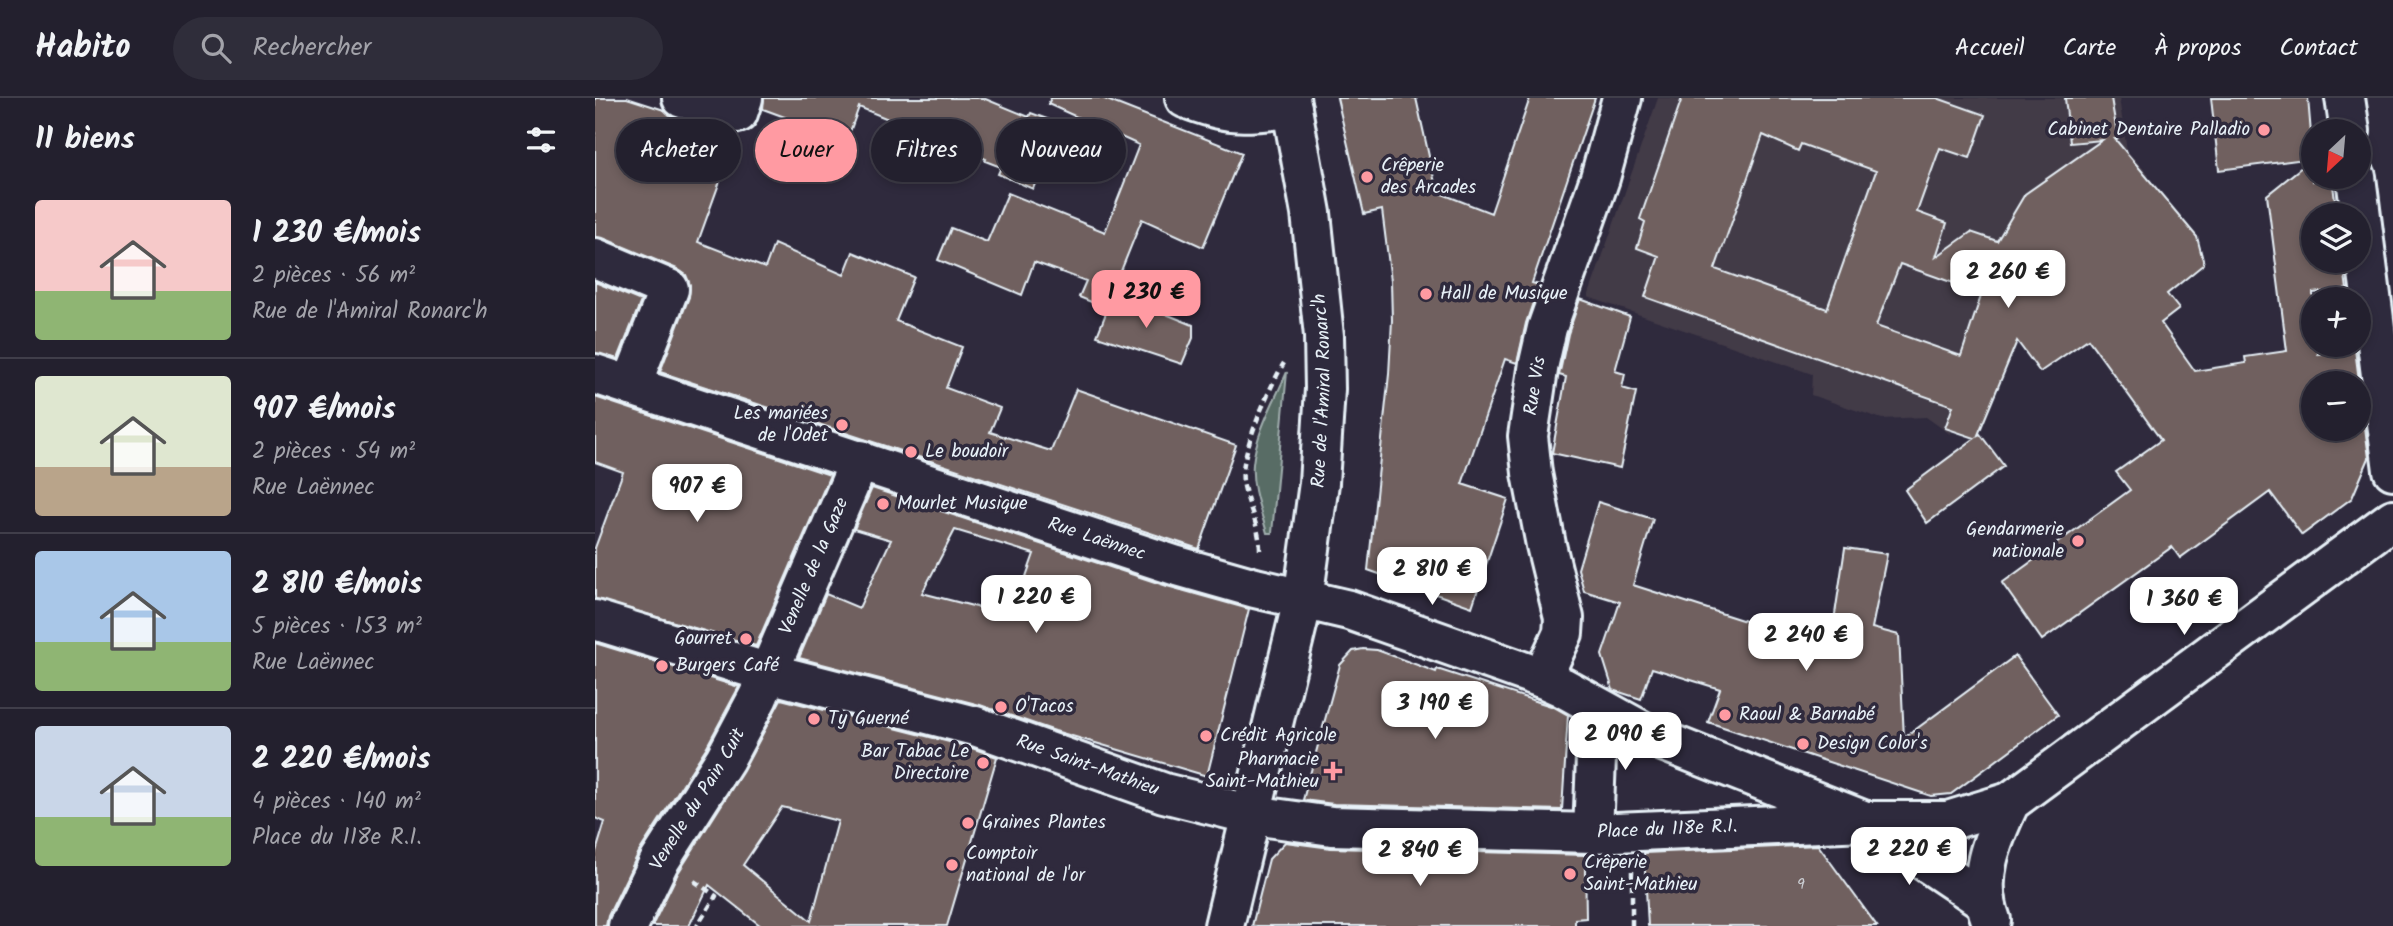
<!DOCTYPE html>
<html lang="fr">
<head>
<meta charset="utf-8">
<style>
  body { margin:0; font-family:Kalam,sans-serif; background:#2f2d3a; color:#f1f3f6; height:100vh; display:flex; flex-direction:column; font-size:26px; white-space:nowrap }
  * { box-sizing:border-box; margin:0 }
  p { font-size:23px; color:#a3a3aa }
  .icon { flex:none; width:38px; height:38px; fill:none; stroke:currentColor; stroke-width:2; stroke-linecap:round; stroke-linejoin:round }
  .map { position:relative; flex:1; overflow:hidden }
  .panel { display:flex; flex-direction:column; background:#23202e; width:595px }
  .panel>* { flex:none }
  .top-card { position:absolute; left:21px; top:21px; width:665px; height:63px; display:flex; gap:14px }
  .needle { width:46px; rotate:206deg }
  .tools { position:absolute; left:1706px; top:21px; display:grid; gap:14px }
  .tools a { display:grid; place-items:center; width:70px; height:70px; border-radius:50%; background:#23202e; box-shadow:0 4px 10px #0003,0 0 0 2px #403e4a; font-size:35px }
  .price { position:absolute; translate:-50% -60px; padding:0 16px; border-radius:14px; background:#fff; color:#222; font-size:23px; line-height:46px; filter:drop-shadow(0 2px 4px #0008) }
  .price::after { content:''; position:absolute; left:50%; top:42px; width:21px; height:16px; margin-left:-10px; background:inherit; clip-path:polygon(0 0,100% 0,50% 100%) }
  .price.selected { background:#ff9aa2; color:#111 }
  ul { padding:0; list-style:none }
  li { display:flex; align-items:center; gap:21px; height:175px; padding:0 35px }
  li+li { border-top:2px solid #403e4a }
  li span { display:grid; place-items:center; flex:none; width:196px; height:140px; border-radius:7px; color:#555 }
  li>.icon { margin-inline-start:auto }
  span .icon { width:84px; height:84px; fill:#fffc; stroke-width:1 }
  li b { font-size:30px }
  h2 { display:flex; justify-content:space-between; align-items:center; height:84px; padding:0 35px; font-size:30px }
  .chip { padding:0 24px; border-radius:32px; background:#23202e; box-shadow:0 4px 10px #0003,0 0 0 2px #403e4a; font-size:24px; line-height:63px }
  .chip.selected { background:#ff9aa2; color:#111 }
  header { display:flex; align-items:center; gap:42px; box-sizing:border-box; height:98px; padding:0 35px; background:#23202e; border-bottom:2px solid #403e4a }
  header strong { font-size:33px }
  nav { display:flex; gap:38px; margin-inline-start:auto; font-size:24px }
  .search { width:490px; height:63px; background:#2f2d3a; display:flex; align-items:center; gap:18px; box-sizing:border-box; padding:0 24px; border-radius:38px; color:#a3a3aa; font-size:26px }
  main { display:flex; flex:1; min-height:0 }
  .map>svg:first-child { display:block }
  .built { fill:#423a47 }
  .green { fill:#596c65; stroke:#a0aeae; stroke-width:2 }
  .building { fill:#70615e; stroke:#e8f1f8; stroke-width:2; fill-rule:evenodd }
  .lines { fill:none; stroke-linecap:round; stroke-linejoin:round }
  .minor-casing { stroke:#e8f1f8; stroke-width:44 }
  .major-casing { stroke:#e8f1f8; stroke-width:44 }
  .path { stroke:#e8f1f8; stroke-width:4.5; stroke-dasharray:7 5; stroke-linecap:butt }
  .minor { stroke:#2f2a3d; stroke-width:38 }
  .major { stroke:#2f2a3d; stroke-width:38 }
  .poi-dot { fill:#ff9aa2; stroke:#2f2a3d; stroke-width:2.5 }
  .labels { text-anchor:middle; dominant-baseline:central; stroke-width:7; stroke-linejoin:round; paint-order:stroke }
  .number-label { font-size:16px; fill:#cacdd2 }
  .poi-label { font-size:19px; fill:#e8f1f8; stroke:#2f2a3d; text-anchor:start }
  .street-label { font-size:19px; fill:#e8f1f8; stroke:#2f2a3d }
</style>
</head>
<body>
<header>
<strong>Habito</strong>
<div class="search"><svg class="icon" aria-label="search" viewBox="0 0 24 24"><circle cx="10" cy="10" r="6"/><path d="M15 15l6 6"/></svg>Rechercher</div>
<nav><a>Accueil</a><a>Carte</a><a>À propos</a><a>Contact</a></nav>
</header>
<main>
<section class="panel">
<h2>11 biens<svg class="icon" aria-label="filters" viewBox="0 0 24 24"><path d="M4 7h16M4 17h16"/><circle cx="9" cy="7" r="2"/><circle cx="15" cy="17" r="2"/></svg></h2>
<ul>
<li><span style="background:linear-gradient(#f6c9c9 65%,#8fb573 0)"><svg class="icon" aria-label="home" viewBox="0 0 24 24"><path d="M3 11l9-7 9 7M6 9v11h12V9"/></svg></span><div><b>1 230 €/mois</b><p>2 pièces · 56 m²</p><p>Rue de l'Amiral Ronarc'h</p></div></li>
<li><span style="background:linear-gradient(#dfe7d0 65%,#b9a48a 0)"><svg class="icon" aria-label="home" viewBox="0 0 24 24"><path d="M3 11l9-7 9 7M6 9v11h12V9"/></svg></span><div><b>907 €/mois</b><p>2 pièces · 54 m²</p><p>Rue Laënnec</p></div></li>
<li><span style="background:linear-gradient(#a9c7e8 65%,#8fb573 0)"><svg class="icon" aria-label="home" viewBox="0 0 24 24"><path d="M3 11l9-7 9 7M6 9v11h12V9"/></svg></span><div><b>2 810 €/mois</b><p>5 pièces · 153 m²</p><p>Rue Laënnec</p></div></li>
<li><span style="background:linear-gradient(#c9d6e8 65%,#8fb573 0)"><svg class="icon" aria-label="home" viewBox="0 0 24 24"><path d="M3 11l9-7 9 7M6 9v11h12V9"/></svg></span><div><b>2 220 €/mois</b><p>4 pièces · 140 m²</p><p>Place du 118e R.I.</p></div></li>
</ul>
</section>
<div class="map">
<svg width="1798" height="828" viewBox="0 0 1798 828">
  <rect width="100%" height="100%" fill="#2f2a3d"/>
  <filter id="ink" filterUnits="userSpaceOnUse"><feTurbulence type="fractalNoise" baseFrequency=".0143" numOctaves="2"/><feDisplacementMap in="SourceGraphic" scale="14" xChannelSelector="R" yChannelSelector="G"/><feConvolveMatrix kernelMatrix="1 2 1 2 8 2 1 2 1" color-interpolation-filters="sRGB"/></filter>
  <g filter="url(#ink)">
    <path class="built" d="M1063 0H1079L1169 37 1185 0H1524L1532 53 1554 77 1446 159 1407 278 1378 269 1355 336 1331 319 1287 321 1216 297 1217 276 993 199Z"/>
    <path class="green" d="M692 274 677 435H672C666 413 656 389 658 366 661 334 680 302 692 274Z"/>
    <path class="building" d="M0 0H32L69 12 81 21 142 36 103 144 170 170 179 146 249 177 258 154 319 179 301 223 367 249 351 290 405 310 395 334 456 353 481 291 641 347 604 451 65 274 94 199 95 187 91 177 82 171 8 140 0 139Z
      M169 0H388L434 19 436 15 463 25 438 91 403 76 406 69 390 63 391 61 264 9 252 42 168 11Z
      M456 0H507L647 55 608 149 547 121 511 210 484 199 491 183 439 164 427 197 343 162 356 130 392 144 413 95 510 134 544 47 453 6Z
      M742 0H821L842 94 896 115 935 0H1000L937 185 944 187 931 225 922 265 910 261 867 386 913 401 877 509 773 472 794 276 797 222 796 183 787 112 769 116Z
      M1087 0H1342L1390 17 1375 60 1345 50 1322 114 1352 125 1341 159 1376 134 1402 143 1430 96 1507 42 1475 45 1470 0H1516L1523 41H1520L1602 139 1609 166 1572 196 1584 211 1566 225 1600 273 1651 265 1650 259 1692 253 1672 97 1718 60V83L1737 80 1742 117H1718V163H1748L1752 191 1718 195V247H1722L1723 256 1760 251 1774 360 1757 400 1707 437 1675 394 1585 460 1577 449 1447 542 1407 485 1535 392 1521 374 1566 342 1493 241 1445 274 1422 243 1383 337 1385 336 1409 368 1332 425 1310 392 1380 340 1350 330 1358 308 1050 199 1064 158 1042 150 1050 124 1045 121ZM1168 37 1203 53 1206 46 1281 73 1232 211 1120 171ZM1305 166 1387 195 1366 258 1281 228ZM1718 285H1764V331H1718Z
      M1616 0H1713L1718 60 1624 72Z
      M0 184 46 203 23 261 0 255Z
      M519 195 598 227V240L587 266 502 238Z
      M985 201 1035 219 1020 273 1030 276 1027 290 1041 294 1025 370 957 355 971 279 964 277 966 269 973 236Z
      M0 299 235 377 161 548 0 501V450L28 374 0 364Z
      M277 390 572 488 654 511 612 678 460 633 385 607 204 560 231 496 264 510 296 442 259 431ZM360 432 439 456 417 518 327 495Z
      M1003 404 1058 421 1038 487 1150 523 1237 536 1250 450 1292 456 1277 530 1304 537 1309 640 1420 558 1463 617 1356 696 1336 698 1113 624 1125 591 1057 570 1046 601 1018 592 1007 557 1025 504 989 493 983 471Z
      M0 545 144 589 111 650 44 754 13 818 11 828H0V757L10 724 0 720Z
      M768 551 782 552 841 574 842 571 959 609 973 617 967 712 739 706 708 702 745 567 758 553Z
      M186 601 374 649 402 659 352 828H166L114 787 94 828H57L83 775 148 673ZM187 709 243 723 216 823 148 767Z
      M690 744 736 750 990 757 991 820 980 821V828H657L674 761Z
      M1223 747 1282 828H1053L1049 755Z"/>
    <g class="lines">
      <g class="minor-casing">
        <g id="minor">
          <path d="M87 0 143 15 148 0"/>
          <path d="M590 0C636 18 650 15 697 10"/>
          <path d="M1750 0 1755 33"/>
          <path d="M1761 79 1798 372"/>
          <path d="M0 160 74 191 36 288"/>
          <path id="s1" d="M0 276 579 467 660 490 754 512 947 580 967 589 1058 639 1270 723 1391 804"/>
          <path id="s2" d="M0 522 174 575 380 628 569 695 657 717 737 728 998 735 1270 723H1353L1415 704"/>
          <path id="s3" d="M947 580 968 535 969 520 951 447 937 375 933 338 944 265 952 230 1005 80 1027 0"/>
          <path d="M998 735 1003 610"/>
          <path d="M1396 822C1380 780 1397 742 1415 704L1798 421"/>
          <path id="s4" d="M33 828 64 764 130 661 163 599 265 362"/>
        </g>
      </g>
      <g class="major-casing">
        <g id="major">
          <path id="s5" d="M629 828 708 502 724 385 730 291 729 238 716 115 695 0"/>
        </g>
      </g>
      <path class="path" d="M665 452C665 428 652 407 648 383 644 358 675 287 689 265
        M99 783 121 798 102 828
        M1037 828V773"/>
      <use href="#minor" class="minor"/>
      <use href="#major" class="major"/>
    </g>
  </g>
  <g class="poi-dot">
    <circle cx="1669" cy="32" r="7"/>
    <circle cx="772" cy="79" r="7"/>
    <circle cx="831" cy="196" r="7"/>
    <circle cx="247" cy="327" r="7"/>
    <circle cx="316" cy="354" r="7"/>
    <circle cx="288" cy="406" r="7"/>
    <circle cx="1483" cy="443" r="7"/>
    <circle cx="151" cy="541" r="7"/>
    <circle cx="67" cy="568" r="7"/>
    <circle cx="406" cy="609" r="7"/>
    <circle cx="1130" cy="617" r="7"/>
    <circle cx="219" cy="621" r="7"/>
    <circle cx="611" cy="638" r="7"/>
    <circle cx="1208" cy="646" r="7"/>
    <circle cx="388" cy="665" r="7"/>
    <path d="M734.5 662.5h7v7h7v7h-7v7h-7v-7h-7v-7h7z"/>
    <circle cx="373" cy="725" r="7"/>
    <circle cx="357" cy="767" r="7"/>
    <circle cx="975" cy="776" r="7"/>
  </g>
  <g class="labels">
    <g class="number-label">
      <text x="1206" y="786">9</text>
    </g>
    <g class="poi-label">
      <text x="1655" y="32" text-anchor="end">Cabinet Dentaire Palladio</text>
      <text x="786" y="68">Crêperie<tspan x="786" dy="22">des Arcades</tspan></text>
      <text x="845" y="196">Hall de Musique</text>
      <text x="233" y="316" text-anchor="end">Les mariées<tspan x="233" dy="22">de l'Odet</tspan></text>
      <text x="330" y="354">Le boudoir</text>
      <text x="302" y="406">Mourlet Musique</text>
      <text x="1469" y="432" text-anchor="end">Gendarmerie<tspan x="1469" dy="22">nationale</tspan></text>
      <text x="137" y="541" text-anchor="end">Gourret</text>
      <text x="81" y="568">Burgers Café</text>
      <text x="420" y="609">O'Tacos</text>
      <text x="1144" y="617">Raoul &amp; Barnabé</text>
      <text x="233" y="621">Ty Guerné</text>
      <text x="625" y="638">Crédit Agricole</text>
      <text x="1222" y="646">Design Color's</text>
      <text x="374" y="654" text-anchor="end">Bar Tabac Le<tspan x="374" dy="22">Directoire</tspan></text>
      <text x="724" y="662" text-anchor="end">Pharmacie<tspan x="724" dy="22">Saint-Mathieu</tspan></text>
      <text x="387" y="725">Graines Plantes</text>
      <text x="371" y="756">Comptoir<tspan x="371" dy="22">national de l'or</tspan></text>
      <text x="989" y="765">Crêperie<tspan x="989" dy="22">Saint-Mathieu</tspan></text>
    </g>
    <g class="street-label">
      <text stroke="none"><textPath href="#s3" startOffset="301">Rue Vis</textPath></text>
      <text stroke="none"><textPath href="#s5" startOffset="546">Rue de l'Amiral Ronarc'h</textPath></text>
      <text stroke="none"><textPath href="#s1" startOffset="528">Rue Laënnec</textPath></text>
      <text stroke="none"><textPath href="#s4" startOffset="406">Venelle de la Gaze</textPath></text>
      <text stroke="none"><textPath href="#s2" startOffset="514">Rue Saint-Mathieu</textPath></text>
      <text stroke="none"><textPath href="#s4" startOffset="145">Venelle du Pain Cuit</textPath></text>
      <text stroke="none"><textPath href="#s2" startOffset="1102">Place du 118e R.I.</textPath></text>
    </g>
  </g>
</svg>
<div class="tools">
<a><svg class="needle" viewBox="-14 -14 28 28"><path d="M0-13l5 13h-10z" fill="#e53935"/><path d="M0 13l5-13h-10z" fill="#a3a3aa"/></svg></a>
<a><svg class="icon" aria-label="layers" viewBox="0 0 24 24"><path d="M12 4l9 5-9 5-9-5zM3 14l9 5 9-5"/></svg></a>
<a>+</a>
<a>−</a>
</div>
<b class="price" style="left:1413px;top:212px">2 260 €</b>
<b class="price selected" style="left:551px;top:232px">1 230 €</b>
<b class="price" style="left:102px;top:426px">907 €</b>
<b class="price" style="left:837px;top:509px">2 810 €</b>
<b class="price" style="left:441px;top:537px">1 220 €</b>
<b class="price" style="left:1589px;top:539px">1 360 €</b>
<b class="price" style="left:1211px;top:575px">2 240 €</b>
<b class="price" style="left:840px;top:643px">3 190 €</b>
<b class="price" style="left:1030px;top:674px">2 090 €</b>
<b class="price" style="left:1314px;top:789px">2 220 €</b>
<b class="price" style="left:825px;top:790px">2 840 €</b>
<div class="top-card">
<a class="chip">Acheter</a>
<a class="chip selected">Louer</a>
<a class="chip">Filtres</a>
<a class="chip">Nouveau</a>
</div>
</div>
</main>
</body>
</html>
